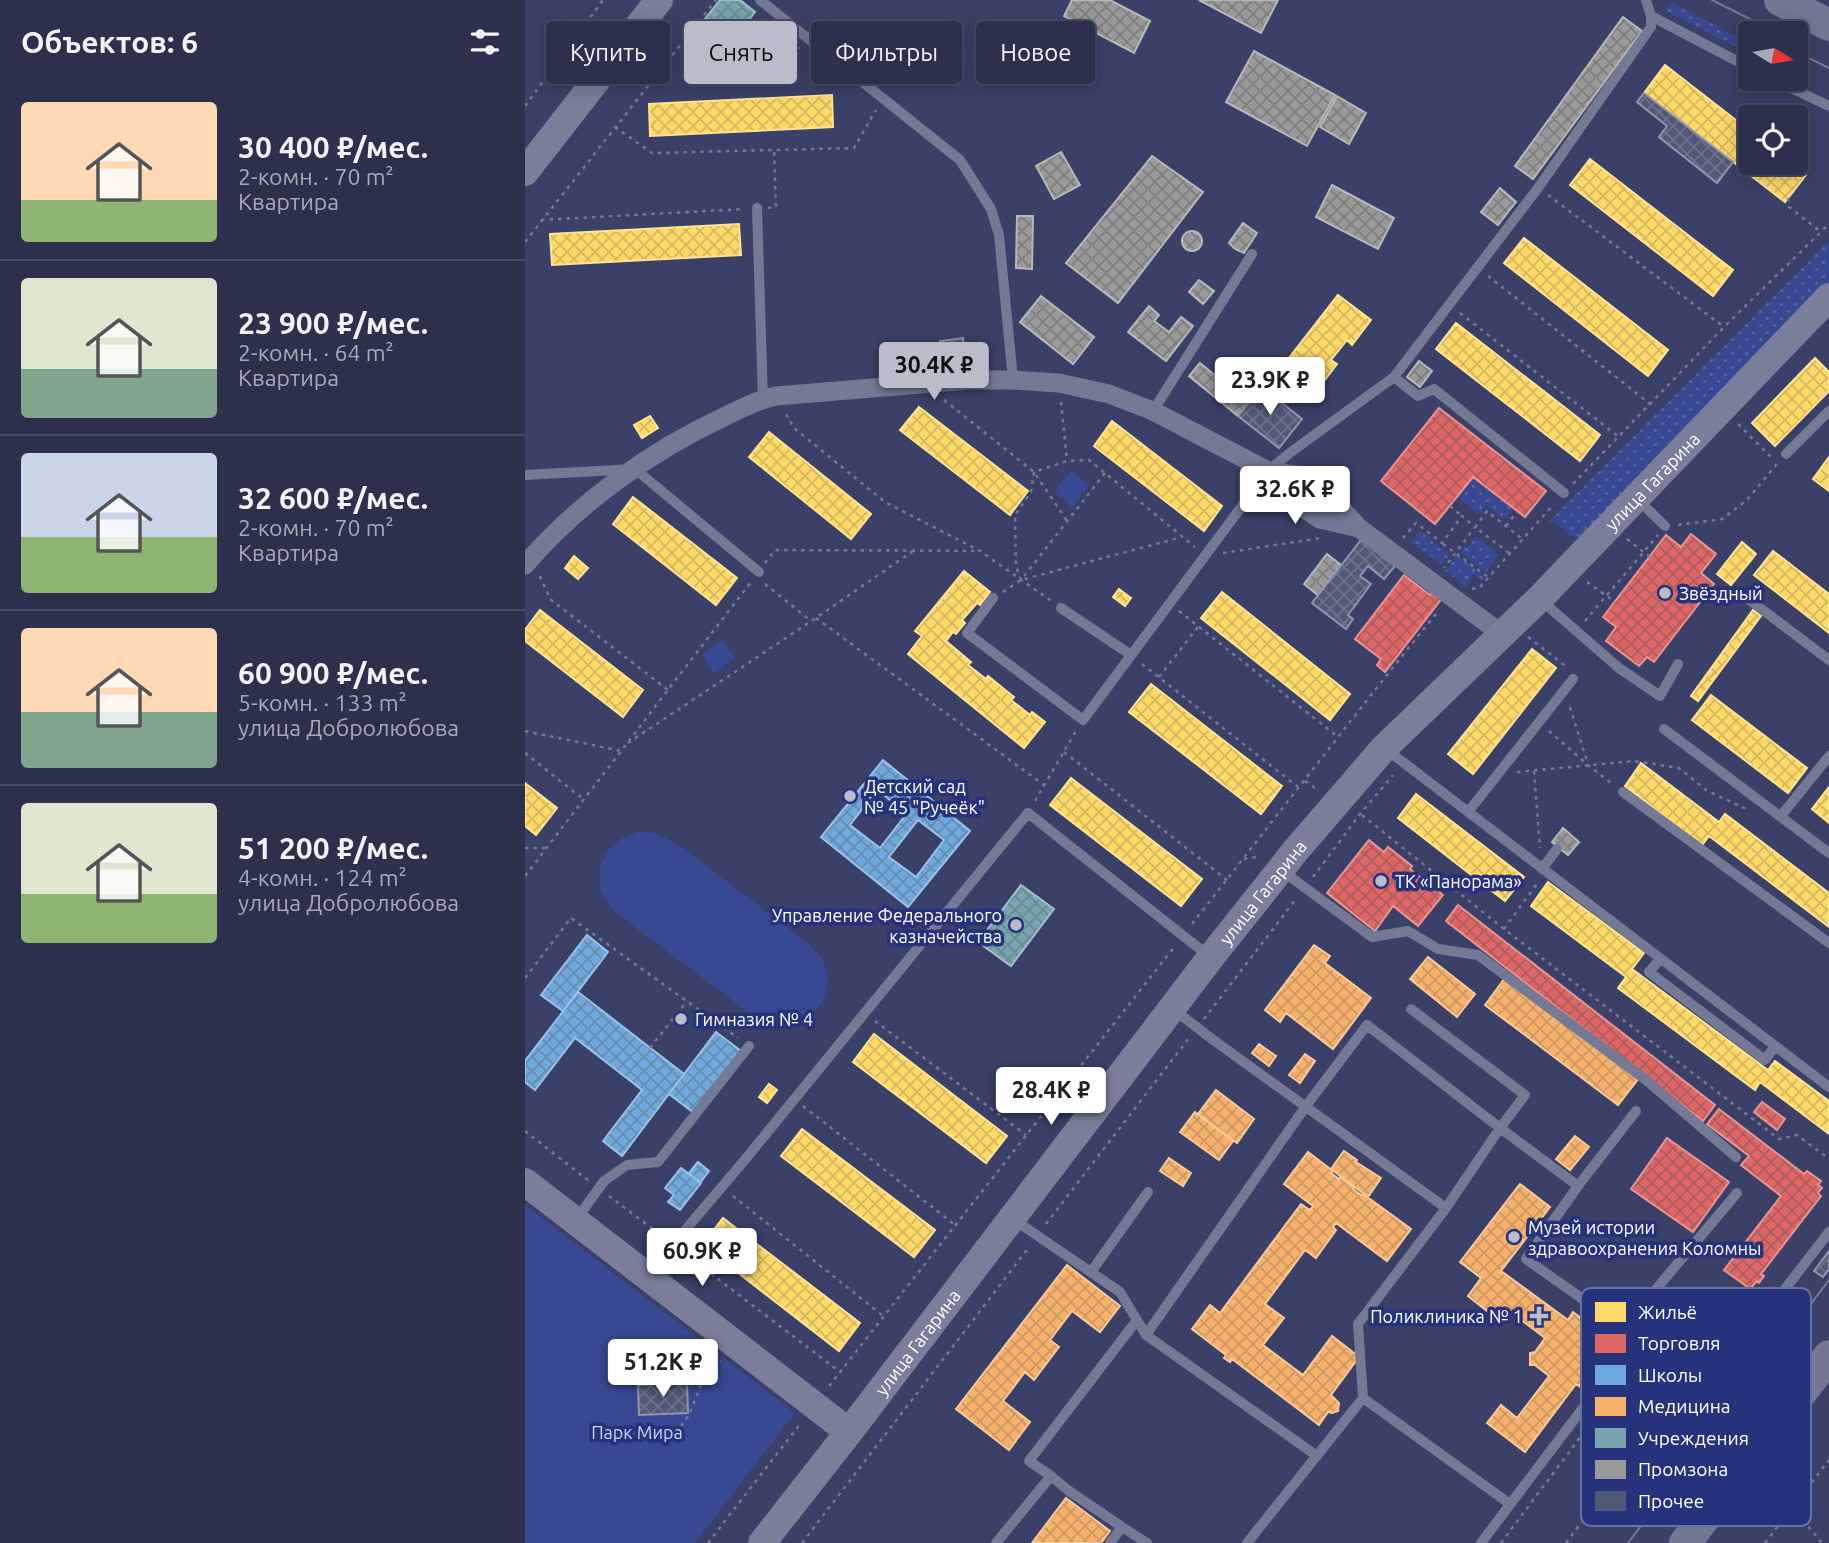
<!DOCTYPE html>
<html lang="ru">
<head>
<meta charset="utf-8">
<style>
  body { margin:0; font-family:Ubuntu,sans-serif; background:#343854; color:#f1f3f6; height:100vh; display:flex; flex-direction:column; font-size:26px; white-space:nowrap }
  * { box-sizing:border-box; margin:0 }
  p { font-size:23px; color:#a6a9b6 }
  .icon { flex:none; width:38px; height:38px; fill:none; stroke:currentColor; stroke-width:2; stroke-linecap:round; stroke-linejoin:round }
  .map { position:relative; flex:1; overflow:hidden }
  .sheet { display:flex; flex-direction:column; background:#2c304d; width:525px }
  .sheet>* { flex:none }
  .top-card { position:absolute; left:21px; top:21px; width:665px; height:63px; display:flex; gap:14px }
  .needle { width:46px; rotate:101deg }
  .controls { position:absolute; left:1213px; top:21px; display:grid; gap:14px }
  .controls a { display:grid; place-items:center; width:70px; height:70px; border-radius:7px; background:#2c304d; box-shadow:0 4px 18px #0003,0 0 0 2px #484b65; font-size:35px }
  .price { position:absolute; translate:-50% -60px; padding:0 16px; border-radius:7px; background:#fff; color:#222; font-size:23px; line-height:46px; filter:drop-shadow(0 2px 4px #0008) }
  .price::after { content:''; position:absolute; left:50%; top:42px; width:21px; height:16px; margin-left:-10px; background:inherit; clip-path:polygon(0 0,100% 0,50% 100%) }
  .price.current { background:#babcca; color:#111 }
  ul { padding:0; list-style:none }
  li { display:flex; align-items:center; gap:21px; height:175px; padding:0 21px }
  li+li { border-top:2px solid #484b65 }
  li span { display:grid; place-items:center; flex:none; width:196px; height:140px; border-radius:7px; color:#555 }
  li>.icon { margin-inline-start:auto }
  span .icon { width:84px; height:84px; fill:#fffc; stroke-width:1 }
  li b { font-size:30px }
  h2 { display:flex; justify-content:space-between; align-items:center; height:84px; padding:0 21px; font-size:30px }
  .chip { padding:0 24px; border-radius:7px; background:#2c304d; box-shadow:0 4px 18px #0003,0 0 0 2px #484b65; font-size:24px; line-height:63px }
  .chip.current { background:#babcca; color:#111 }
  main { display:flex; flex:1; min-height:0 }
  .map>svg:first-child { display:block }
  .grass { fill:url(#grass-dots) }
  .park { fill:#394892 }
  .homes { fill:url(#homes-cross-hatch); stroke:#ffe494; stroke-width:2 }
  .shops { fill:url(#shops-cross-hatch); stroke:#e99494; stroke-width:2 }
  .schools { fill:url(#schools-cross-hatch); stroke:#9ac2e6; stroke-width:2; fill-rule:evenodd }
  .health { fill:url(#health-cross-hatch); stroke:#f9c997; stroke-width:2 }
  .public { fill:url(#public-cross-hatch); stroke:#9fc0c7; stroke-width:2 }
  .industry { fill:url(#industry-cross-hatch); stroke:#b8b8b8; stroke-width:2 }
  .building { fill:url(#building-cross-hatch); stroke:#9195ad; stroke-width:2 }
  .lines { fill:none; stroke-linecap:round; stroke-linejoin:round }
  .path { stroke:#747996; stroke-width:2.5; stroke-dasharray:3.5 5; stroke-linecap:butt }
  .lane { stroke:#747996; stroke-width:10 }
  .street { stroke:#747996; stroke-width:19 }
  .secondary { stroke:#7a7e9a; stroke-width:28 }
  .primary { stroke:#747795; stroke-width:32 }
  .tram { stroke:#767a96; stroke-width:2 }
  .poi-dot { fill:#babcca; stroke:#26327b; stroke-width:2.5 }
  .labels { text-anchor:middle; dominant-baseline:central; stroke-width:7; stroke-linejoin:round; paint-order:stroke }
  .street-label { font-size:18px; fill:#fff; stroke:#26327b }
  .poi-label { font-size:18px; fill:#fff; stroke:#26327b; text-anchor:start }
  .park-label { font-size:18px; fill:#ccd3f4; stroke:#26327b }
  .key { fill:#26327b; stroke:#6770a3; stroke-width:2 }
  .key-label { font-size:19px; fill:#fff }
</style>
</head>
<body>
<main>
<section class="sheet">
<h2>Объектов: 6<svg class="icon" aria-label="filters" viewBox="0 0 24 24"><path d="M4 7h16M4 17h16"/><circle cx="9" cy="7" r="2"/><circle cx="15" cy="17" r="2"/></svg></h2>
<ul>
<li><span style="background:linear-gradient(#ffd9b3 70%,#8fb573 0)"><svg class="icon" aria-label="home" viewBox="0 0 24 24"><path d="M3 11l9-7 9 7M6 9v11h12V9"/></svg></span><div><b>30 400 ₽/мес.</b><p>2-комн. · 70 m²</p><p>Квартира</p></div></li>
<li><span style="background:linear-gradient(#dfe7d0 65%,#7fa58c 0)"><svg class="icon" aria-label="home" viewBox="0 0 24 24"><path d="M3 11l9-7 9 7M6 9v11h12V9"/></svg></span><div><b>23 900 ₽/мес.</b><p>2-комн. · 64 m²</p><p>Квартира</p></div></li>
<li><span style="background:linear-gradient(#c9d6e8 60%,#8fb573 0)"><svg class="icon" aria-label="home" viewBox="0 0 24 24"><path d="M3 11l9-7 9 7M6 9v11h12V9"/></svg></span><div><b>32 600 ₽/мес.</b><p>2-комн. · 70 m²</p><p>Квартира</p></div></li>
<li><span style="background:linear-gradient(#ffd9b3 60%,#7fa58c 0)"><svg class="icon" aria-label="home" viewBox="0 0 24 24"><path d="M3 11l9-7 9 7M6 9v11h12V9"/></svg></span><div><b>60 900 ₽/мес.</b><p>5-комн. · 133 m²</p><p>улица Добролюбова</p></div></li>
<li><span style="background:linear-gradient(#dfe7d0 65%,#8fb573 0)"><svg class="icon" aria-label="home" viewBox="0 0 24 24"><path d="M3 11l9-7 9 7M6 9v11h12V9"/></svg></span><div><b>51 200 ₽/мес.</b><p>4-комн. · 124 m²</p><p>улица Добролюбова</p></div></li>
</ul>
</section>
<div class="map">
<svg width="1304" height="1543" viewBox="0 0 1304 1543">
  <defs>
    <pattern id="grass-dots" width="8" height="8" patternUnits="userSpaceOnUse" patternTransform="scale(1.75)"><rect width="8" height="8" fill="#394892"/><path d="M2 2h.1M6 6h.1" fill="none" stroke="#5763a2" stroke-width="1.8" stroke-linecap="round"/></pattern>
    <pattern id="homes-cross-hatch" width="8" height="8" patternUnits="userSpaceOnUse" patternTransform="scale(1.75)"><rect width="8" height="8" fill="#ffd966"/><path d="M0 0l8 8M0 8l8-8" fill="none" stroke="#d2b660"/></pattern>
    <pattern id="shops-cross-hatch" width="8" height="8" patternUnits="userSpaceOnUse" patternTransform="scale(1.75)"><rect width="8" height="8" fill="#e06666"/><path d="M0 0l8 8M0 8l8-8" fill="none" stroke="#ac5d5d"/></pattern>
    <pattern id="schools-cross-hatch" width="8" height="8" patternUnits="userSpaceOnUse" patternTransform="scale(1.75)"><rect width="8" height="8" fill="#6fa8dc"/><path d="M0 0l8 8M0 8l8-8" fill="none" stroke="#648cb1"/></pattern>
    <pattern id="health-cross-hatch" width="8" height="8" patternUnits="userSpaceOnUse" patternTransform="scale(1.75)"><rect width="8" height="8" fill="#f6b26b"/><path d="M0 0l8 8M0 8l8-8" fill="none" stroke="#cc9863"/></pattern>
    <pattern id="public-cross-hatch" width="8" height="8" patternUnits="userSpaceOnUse" patternTransform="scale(1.75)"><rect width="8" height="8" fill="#76a5af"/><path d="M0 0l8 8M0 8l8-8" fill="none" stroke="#698a91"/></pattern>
    <pattern id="industry-cross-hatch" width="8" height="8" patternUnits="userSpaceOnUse" patternTransform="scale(1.75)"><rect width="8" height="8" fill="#999"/><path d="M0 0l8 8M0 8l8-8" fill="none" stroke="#7e7e7e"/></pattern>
    <pattern id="building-cross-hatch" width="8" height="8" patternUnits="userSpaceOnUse" patternTransform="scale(1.75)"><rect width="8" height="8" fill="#535878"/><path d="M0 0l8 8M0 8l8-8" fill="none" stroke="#6d718c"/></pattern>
  </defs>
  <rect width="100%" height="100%" fill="#3a4067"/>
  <path class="grass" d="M1146 2 1225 44V54L1141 11Z
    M1304 241V292L1057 543 1025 520Z
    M948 477 988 508 979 519 962 506 954 515 932 497Z
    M895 531 925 554 917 565 886 542Z
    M951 536 974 555 961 572 935 552 940 545 943 547Z
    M932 555 960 577 957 580 948 574 945 579 946 580 941 587 920 571Z"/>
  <path class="park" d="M546 471 564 485 547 507 529 492Z
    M198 640 210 658 189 673 177 655Z
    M114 832 131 833 158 848 283 943C291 951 298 958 301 969 311 1001 279 1033 248 1026 243 1024 237 1021 232 1019L92 914 75 892V866L83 850 97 838Z
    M0 1205 270 1413 170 1543H0Z"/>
  <path class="homes" d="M1140 65 1225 131V163H1265L1281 175 1260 202 1119 93Z
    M307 95 308 127 125 136 124 104Z
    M1065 159 1208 270 1188 296 1045 185Z
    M214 224 216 255 27 265 25 234Z
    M999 238 1143 350 1123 376 979 263Z
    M813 295 846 320 827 345 822 340 806 360 812 364 793 389 760 363Z
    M931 323 1075 435 1055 461 911 349Z
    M1290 358 1304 372V391L1250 446 1227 423Z
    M394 407 503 491 485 515 375 430Z
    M125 416 133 428 117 438 109 425Z
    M587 421 697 506 679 531 569 446Z
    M244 432 346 514 326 539 224 457Z
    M1304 457V491L1288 479Z
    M108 497 212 578 191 605 88 524Z
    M1217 542 1231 554 1206 585 1192 574Z
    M1248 551 1304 594V633L1229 575Z
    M49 556 63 568 53 579 40 568Z
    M439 571 465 592 455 605 452 603 437 620 440 623 431 634 428 632 421 641 446 662 443 665 461 679 463 676 489 697 486 700 495 707 505 715 507 712 520 722 499 748 383 654 397 636 390 631Z
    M594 589 606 598 600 606 588 597Z
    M697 592 825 694 805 720 676 618Z
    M15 610 118 690 98 717 0 641V630Z
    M1228 610 1236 616 1173 701 1166 696Z
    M1007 649 1031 668 948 774 923 754Z
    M626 684 757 786 736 814 604 712Z
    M1186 695 1282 768 1263 793 1167 720Z
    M1116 763 1194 822 1200 814 1304 893V927L1184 836 1177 845 1100 786Z
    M546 778 677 879 656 906 525 805Z
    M0 783 32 808 11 835 0 826Z
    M1304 787V823L1287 809Z
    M891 794 999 877 980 901 873 818Z
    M1023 882 1119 953 1107 969 1243 1070 1250 1061 1304 1101V1134L1235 1082 1230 1090 1093 988 1101 977 1006 906Z
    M349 1034 482 1136 461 1163 328 1062Z
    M244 1084 252 1090 242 1103 234 1097Z
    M277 1129 410 1230 389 1257 256 1156Z
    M198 1218 335 1323 314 1351 177 1245Z"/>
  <path class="shops" d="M914 408 1021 491 1000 517 948 477 910 524 856 481Z
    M1166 534 1191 554 1176 573 1189 584 1129 662 1122 657 1114 666 1081 641 1091 627 1078 617 1141 535 1156 547Z
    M879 575 905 595 909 590 918 597 860 672 852 665 856 659 830 639Z
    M844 840 859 852 863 847 887 866 885 869 918 895 893 926 868 906 850 931 802 893Z
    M933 905 1190 1105 1178 1121 921 921Z
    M1237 1102 1260 1119 1252 1130 1229 1112Z
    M1194 1109 1279 1174 1282 1171 1296 1181 1293 1185 1297 1188 1293 1193 1296 1196 1236 1274 1239 1276 1234 1283 1232 1281 1225 1289 1199 1270 1256 1196 1216 1165 1224 1156 1182 1124Z
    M1142 1138 1204 1182 1168 1232 1106 1189Z"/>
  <path class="schools" d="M358 760 445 831 383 907 296 837ZM352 790 382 813 355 848 325 825ZM393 820 419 840 391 877 364 857Z
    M62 935 83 952 38 1011 16 995Z
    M53 992 159 1074 97 1156 78 1141 117 1090 50 1038 10 1090 0 1082V1061Z
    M191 1032 216 1051 169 1113 144 1094Z
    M173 1162 184 1171 175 1183 164 1173Z
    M156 1168 176 1183 155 1210 143 1202 149 1195 140 1188Z"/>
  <path class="health" d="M789 945 805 956 800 963 846 998 808 1049 761 1013 755 1022 740 1010Z
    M903 957 950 994 932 1017 885 979Z
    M980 978 1114 1078 1093 1105 960 1005Z
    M734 1044 751 1056 744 1066 727 1053Z
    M780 1054 790 1061 775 1083 764 1075Z
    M691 1090 729 1119 712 1143 673 1114Z
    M670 1112 708 1141 694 1160 655 1132Z
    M1050 1136 1064 1147 1045 1170 1031 1159Z
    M819 1151 832 1160 831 1162 856 1178 843 1197 806 1169Z
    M783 1152 808 1171 806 1173 814 1179 815 1177 829 1187 828 1189 836 1195 838 1194 886 1229 862 1261 811 1223 808 1227 811 1230 791 1258 780 1250 740 1304 759 1318 738 1345 778 1375 807 1336 834 1357 806 1395 814 1403 813 1411 807 1413 803 1412 794 1425 707 1359 705 1362 699 1358 701 1355 667 1329 685 1305 695 1313 776 1204 785 1210 788 1206 759 1184Z
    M644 1158 666 1173 658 1186 635 1171Z
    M995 1184 1025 1207 976 1271 1043 1320 1048 1312 1070 1329 1067 1332 1082 1350 1073 1369 1076 1371 1061 1391 1051 1384 1000 1452 962 1423 976 1405 992 1418 1024 1376 1010 1365H1005V1353L1010 1352 1020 1338 983 1310 975 1321 943 1296 956 1278 935 1262Z
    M542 1265 595 1306 575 1332 547 1311 525 1340 534 1347 509 1380 500 1372 478 1401 505 1422 484 1450 431 1409Z
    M541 1498 585 1531 576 1543H507Z"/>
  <path class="public" d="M195 0H215L230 12 189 65 161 43Z
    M496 885 529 909 486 966 453 942Z"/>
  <path class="industry" d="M547 0H585L625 21 609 53 539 16Z
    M674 0H753L736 33Z
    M1098 17 1117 31 1008 179 990 166Z
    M729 51 810 95 782 146 701 102Z
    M812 96 841 113 824 144 795 127Z
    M536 152 555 185 529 199 511 166Z
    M627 156 678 192 593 303 541 263Z
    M807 185 869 218 853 249 791 217Z
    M975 188 991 202 973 225 956 212Z
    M492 216H508L507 269 491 268Z
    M718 223 732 233 719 253 710 249 704 243Z
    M657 241a10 10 0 1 1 20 0a10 10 0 1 1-20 0Z
    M674 280 689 291 678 304 664 292Z
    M516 296 569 337 548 364 495 322Z
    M624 306 634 315 629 321 644 332 656 317 668 326 641 361 603 332Z
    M894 361 907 371 895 387 882 377Z
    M675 363 724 403 713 416 664 376Z
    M802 554 816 565 793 595 779 584Z
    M1038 828 1054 842 1043 855 1027 842Z"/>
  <path class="building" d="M263 38 274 48 261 62 250 52Z
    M1119 93 1208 162 1192 183 1134 137 1142 126 1112 102Z
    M438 338 440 355 417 358 415 341Z
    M737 387 777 419 754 448 713 416Z
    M836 540 870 566 859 579 843 566 835 576 846 584 823 615 828 619 821 629 787 603Z
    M1304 1251V1269L1298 1277 1289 1271Z
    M162 1382 163 1413 114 1415 113 1385Z"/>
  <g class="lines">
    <path class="path" d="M0 106 78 0
      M90 127 127 153 329 148 351 110
      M1023 195 1199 327
      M1263 198 1264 207 1296 232
      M243 208 251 207 249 150
      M16 220 219 209
      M0 242 191 0
      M963 276 1125 404
      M935 313 1094 437
      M419 400 509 472 542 521
      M536 402 542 461
      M261 414 269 428 360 502 455 551 525 600
      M1213 424 1248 459
      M580 473 496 580 491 566 490 515 506 492 509 472 542 461 564 460 670 547
      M1048 484 1199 327 1304 224
      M925 506 937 516
      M1153 525 1197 519 1222 500 1252 464
      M981 526 992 512
      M878 538 891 523 917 543 937 516 950 527 919 568
      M1102 539 1125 557
      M918 544 963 577
      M698 553 796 538
      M984 553 950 527 962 511 996 538
      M240 563 250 550 455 551
      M15 576 25 599 143 690
      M1062 582 1090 602
      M240 584 286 621
      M947 589 955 587 1029 504
      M478 592 496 580 657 537
      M654 611 813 737
      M291 618 519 785
      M1060 621 1133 535
      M1003 637 1043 668
      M617 664 773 787
      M634 677 673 627
      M1045 707 1063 764
      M0 731 96 751
      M1024 731 1064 766 1089 785
      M103 743 291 618 388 551
      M539 752 702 880
      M0 753 58 799
      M1009 771 1015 848
      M992 772 1109 761 1154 768 1181 790 1221 809
      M780 781 794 791
      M510 801 551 731
      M837 815 979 929 1254 1139 1272 1135 1304 1159
      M0 848H21
      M719 859 736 856
      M0 876 226 582
      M788 877 835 814 868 775
      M667 924 846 695 914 610
      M979 929 1014 881
      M0 978 46 918 213 1038
      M679 1019 771 899
      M350 1021 501 1135
      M125 1048 162 1001
      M278 1106 430 1225
      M0 1131 64 1181
      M84 1196 137 1236
      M208 1196 358 1316
      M521 1224 664 1038
      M159 1253 315 1372
      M1113 1331 1147 1314 1178 1294 1266 1360 1262 1368 1264 1369
      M1227 1331 1236 1320
      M1114 1359 1147 1314
      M304 1386 650 946
      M151 1433 164 1415 178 1380 196 1361
      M1267 1507 1297 1543
      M183 1543 275 1424
      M277 1543 505 1246
      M976 1543 1089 1392
      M1041 1543 1210 1318
      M1240 1543 1304 1460"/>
    <path class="lane" d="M235 0 435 160 466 209 474 235 488 380
      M1121 0 1126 16 1225 68
      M1247 79 1304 106
      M232 208 238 399
      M869 377 893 396 909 389 1039 493
      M628 411 727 254
      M1261 454 1304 411
      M0 475 110 469 234 572
      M1113 500 1140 526
      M468 598 442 633 558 720 743 471 766 452 869 377 1013 188 1126 27V16
      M1222 598 1304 660
      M1018 600 1026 609 1094 668 1135 696 1153 664
      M536 608 606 655
      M1139 729 1304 853
      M862 750 1304 1087
      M1098 792 1304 943
      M943 812 1048 679
      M1256 816 1304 756
      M1017 869 1032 849
      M756 870 847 937 883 931 913 949 953 955 1121 1080 1211 1157
      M1135 959 1124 972 1240 1060 1250 1046
      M648 1009 687 1039 921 1208 833 1324 838 1398 985 1504
      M1053 1186 1111 1111
      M921 1208 975 1128 1053 1186 1001 1259 1090 1322 1099 1339 1101 1351 956 1543
      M488 1219 595 1292 621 1335 792 1456
      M51 1220 79 1181 102 1165 133 1162 224 1046
      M566 1272 623 1192
      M122 1275 218 1162 503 813 685 957
      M1243 1311 1304 1232
      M1095 1332 1212 1193
      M621 1335 781 1106 842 1025 975 1128 1000 1095 886 1009
      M526 1476 544 1491 597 1527 585 1543
      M597 1527 622 1543
      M471 1543 526 1476 504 1461 612 1320
      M722 1543 838 1398"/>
    <path class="street" d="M743 471 759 495 795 519 834 528
      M0 565C53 503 127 450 201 416 217 408 233 400 251 396L444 380H488L534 383 584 394 628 411 743 471 772 475 803 494 834 528 978 635"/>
    <g class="secondary">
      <path d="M0 172 134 0"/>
      <path d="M0 1182 324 1432"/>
      <path id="s1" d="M237 1543 324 1432 686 957 771 850 859 748 1016 597 1304 297"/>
    </g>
    <path class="primary" d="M1255 0 1304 25
      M1160 1543 1304 1356"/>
    <path class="tram" d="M1187 0 1253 33
      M1270 51 1304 68
      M1103 1543 1304 1280"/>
  </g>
  <g class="poi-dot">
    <circle cx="1140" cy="593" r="7"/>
    <circle cx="325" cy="796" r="7"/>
    <circle cx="856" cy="881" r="7"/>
    <circle cx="491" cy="925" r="7"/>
    <circle cx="156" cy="1019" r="7"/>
    <circle cx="989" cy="1237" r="7"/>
    <path d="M1010.5 1305.5h7v7h7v7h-7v7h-7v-7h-7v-7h7z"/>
  </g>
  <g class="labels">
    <g class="street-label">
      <text stroke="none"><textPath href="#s1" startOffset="1388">улица Гагарина</textPath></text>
      <text stroke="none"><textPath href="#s1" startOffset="821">улица Гагарина</textPath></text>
      <text stroke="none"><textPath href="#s1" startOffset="254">улица Гагарина</textPath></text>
    </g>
    <g class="poi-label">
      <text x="1154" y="593">Звёздный</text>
      <text x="339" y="786">Детский сад<tspan x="339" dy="21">№ 45 "Ручеёк"</tspan></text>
      <text x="870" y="881">ТК «Панорама»</text>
      <text x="477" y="915" text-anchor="end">Управление Федерального<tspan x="477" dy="21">казначейства</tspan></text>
      <text x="170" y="1019">Гимназия № 4</text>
      <text x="1003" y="1227">Музей истории<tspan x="1003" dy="21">здравоохранения Коломны</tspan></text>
      <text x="998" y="1316" text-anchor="end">Поликлиника № 1</text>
    </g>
    <g class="park-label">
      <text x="112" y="1432">Парк Мира</text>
    </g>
  </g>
  <rect x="1056" y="1288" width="230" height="238" rx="10" class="key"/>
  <rect x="1070" y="1302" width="31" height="20" fill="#ffd966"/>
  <rect x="1070" y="1334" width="31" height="19" fill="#e06666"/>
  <rect x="1070" y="1365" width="31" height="20" fill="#6fa8dc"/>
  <rect x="1070" y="1397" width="31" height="19" fill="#f6b26b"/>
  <rect x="1070" y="1428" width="31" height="20" fill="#76a5af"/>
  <rect x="1070" y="1460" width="31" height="19" fill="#999"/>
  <rect x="1070" y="1491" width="31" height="20" fill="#535878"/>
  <g class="key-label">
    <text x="1113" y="1319">Жильё</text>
    <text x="1113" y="1350">Торговля</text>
    <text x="1113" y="1382">Школы</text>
    <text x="1113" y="1413">Медицина</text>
    <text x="1113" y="1445">Учреждения</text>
    <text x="1113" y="1476">Промзона</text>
    <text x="1113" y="1508">Прочее</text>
  </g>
</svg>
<div class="controls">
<a><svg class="needle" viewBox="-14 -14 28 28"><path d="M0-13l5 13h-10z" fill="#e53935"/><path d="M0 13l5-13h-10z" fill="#a6a9b6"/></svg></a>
<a><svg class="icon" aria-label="locate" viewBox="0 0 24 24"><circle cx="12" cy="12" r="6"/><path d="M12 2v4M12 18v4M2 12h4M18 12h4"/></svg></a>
</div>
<b class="price current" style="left:409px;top:402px">30.4K ₽</b>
<b class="price" style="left:745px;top:417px">23.9K ₽</b>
<b class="price" style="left:770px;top:526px">32.6K ₽</b>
<b class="price" style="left:526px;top:1127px">28.4K ₽</b>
<b class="price" style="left:177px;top:1288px">60.9K ₽</b>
<b class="price" style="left:138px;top:1399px">51.2K ₽</b>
<div class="top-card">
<a class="chip">Купить</a>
<a class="chip current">Снять</a>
<a class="chip">Фильтры</a>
<a class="chip">Новое</a>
</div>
</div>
</main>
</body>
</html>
